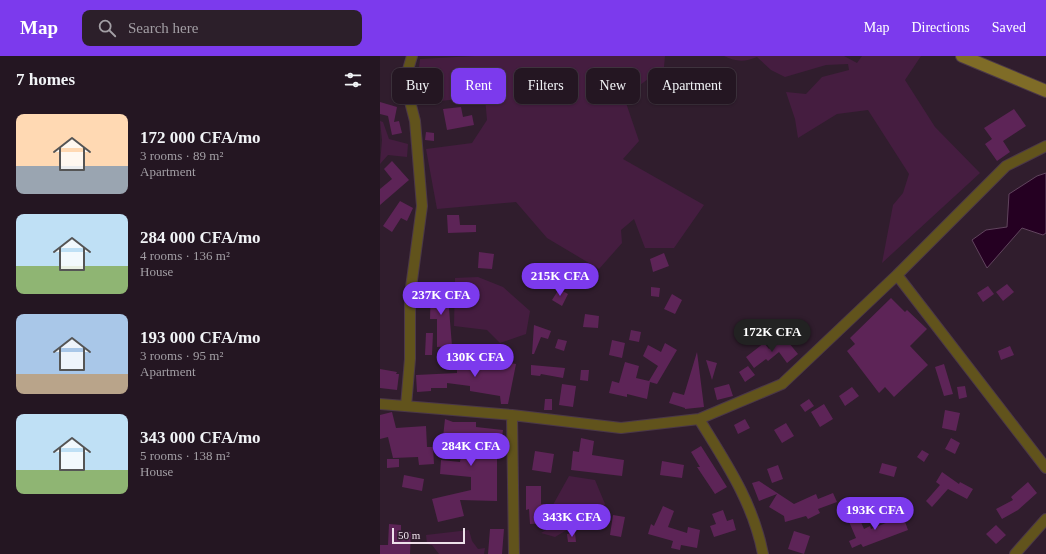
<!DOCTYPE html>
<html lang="en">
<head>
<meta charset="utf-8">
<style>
  body { margin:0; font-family:Georgia,serif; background:#2c1f2a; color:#f1f3f6; height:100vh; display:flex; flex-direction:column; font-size:15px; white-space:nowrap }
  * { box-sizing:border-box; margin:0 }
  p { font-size:13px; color:#a39fa5 }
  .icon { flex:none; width:22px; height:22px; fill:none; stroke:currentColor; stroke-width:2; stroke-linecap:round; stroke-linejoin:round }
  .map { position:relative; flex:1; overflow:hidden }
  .sheet { display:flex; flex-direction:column; background:#241622; width:380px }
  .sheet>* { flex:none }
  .banner { position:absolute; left:12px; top:12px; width:380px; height:36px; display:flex; gap:8px }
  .scale { position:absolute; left:12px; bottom:10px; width:73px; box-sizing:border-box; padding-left:4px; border:2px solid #eee1eb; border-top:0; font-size:11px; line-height:14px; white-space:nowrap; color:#eee1eb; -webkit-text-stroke:3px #301d2d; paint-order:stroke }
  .price { position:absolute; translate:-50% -34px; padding:0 9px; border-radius:14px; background:#7c3aed; color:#fff; font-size:13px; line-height:26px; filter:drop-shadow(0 1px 2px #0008) }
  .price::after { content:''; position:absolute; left:50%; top:24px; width:12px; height:9px; margin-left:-6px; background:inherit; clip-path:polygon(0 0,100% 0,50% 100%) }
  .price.on { background:#222; color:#fff }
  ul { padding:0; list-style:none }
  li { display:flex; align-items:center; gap:12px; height:100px; padding:0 16px }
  li span { display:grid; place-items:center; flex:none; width:112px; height:80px; border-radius:8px; color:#555 }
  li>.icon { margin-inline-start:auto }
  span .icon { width:48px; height:48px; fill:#fffc; stroke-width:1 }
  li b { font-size:17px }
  h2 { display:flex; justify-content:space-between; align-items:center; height:48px; padding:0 16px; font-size:17px }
  .tag { padding:0 14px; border-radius:8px; background:#241622; box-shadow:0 1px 3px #0004,0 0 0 1px #413540; font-size:14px; line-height:36px }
  .tag.on { background:#7c3aed; color:#fff }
  header { display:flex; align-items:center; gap:24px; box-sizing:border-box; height:56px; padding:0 20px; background:#7c3aed; color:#fff }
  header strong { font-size:19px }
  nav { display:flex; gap:22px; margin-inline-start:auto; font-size:14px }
  .search { width:280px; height:36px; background:#2c1f2a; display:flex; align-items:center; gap:10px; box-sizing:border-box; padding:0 14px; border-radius:8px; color:#a39fa5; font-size:15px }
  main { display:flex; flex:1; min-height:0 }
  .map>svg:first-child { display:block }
  .green { fill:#451d40 }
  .water { fill:#250022; stroke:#61445e }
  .building { fill:#5d2457 }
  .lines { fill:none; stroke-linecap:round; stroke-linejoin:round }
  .street-casing { stroke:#4b3848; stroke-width:12 }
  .secondary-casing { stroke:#4b3848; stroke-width:14 }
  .street { stroke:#61531c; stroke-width:10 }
  .secondary { stroke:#7f6c27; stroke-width:12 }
</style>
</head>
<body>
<header>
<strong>Map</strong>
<div class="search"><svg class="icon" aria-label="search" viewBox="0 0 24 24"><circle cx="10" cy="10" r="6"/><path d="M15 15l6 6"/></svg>Search here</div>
<nav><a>Map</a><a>Directions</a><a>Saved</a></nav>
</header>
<main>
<section class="sheet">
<h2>7 homes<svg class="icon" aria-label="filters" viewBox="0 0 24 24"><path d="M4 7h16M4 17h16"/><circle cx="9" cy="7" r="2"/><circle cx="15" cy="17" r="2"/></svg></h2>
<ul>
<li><span style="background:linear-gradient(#ffd9b3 65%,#9aa5b1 0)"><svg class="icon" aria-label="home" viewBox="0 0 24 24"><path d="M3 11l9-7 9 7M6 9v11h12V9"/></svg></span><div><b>172 000 CFA/mo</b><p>3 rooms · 89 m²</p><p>Apartment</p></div></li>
<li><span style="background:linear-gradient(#bfe0f5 65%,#8fb573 0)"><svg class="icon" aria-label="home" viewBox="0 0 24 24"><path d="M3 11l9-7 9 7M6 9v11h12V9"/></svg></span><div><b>284 000 CFA/mo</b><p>4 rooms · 136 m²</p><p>House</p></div></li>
<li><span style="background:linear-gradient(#a9c7e8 75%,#b9a48a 0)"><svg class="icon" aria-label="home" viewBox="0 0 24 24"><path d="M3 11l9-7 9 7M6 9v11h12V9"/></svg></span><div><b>193 000 CFA/mo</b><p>3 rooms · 95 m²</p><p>Apartment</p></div></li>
<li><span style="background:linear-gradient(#bfe0f5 70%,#8fb573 0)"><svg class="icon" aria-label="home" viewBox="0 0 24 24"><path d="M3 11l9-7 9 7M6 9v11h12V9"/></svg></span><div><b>343 000 CFA/mo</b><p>5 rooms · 138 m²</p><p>House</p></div></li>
</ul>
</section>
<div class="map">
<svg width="666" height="498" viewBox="0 0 666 498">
  <rect width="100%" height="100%" fill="#301d2d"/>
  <path class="green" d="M94 0H285L284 11 244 41 259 85 243 103 324 149 294 192H265L254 163 241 174 242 187 219 213 167 182 136 146 57 153 46 93 92 87 107 64 105 41 35 47 40 3Z
    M344 0H464L477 7 482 0H541L525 24 555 71 600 117 502 207 513 149 523 137 529 118 488 54 457 58 418 82 415 63 406 36 426 38 442 21 469 14 468 8 446 9 405 21 391 14 377 1C365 6 356 6 344 0Z
    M0 65 3 66 9 83 28 88 27 101 8 99 0 108 2 84Z
    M98 221 123 231 150 255 146 278 120 287 107 274 74 270 75 222Z
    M189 420 215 424 225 448 218 466H200L175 481 161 477 168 473 169 456Z
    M89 474 92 485 98 493 105 492 104 498H59L52 489 47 488 46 479Z"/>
  <path class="water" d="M666 117V177L663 179 642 172 607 212 592 184 606 174 627 171 629 138 657 120Z"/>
  <path class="building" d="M0 46 17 51 14 66 19 65 22 77 12 79 8 60 0 58Z
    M81 51 83 61 92 59 94 69 67 74 63 53Z
    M634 53 646 70 623 85 630 96 617 105 605 88 612 83 604 72Z
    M46 76 54 77V85L45 84Z
    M12 105 29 124 0 149V133L12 123 4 113Z
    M20 145 33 152 27 165 21 162 12 176 3 170Z
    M67 159H79L80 169H96V176L68 177Z
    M99 196 114 198 112 213 98 212Z
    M284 197 289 210 273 216 270 203Z
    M197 216 212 222 200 230 193 228Z
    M51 228H62V241L68 240 72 290 57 291V263H50Z
    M627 228 634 236 623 245 616 236Z
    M608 230 614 238 603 246 597 237Z
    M271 231 280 232 279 241 271 240Z
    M179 233 188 238 182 250 172 244Z
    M292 238 302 244 295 258 284 253Z
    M511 242 525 256 527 254 547 273 530 290 548 309 514 341 505 331 499 337 467 295 475 288 470 282Z
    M205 258 219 260 218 272 203 271Z
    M154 269 171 275 168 283 161 281 154 298H152Z
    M251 274 261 276 259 286 249 284Z
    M46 277H53L52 299H45Z
    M404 281 418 298 407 307 399 296 388 305 386 303 374 312 366 301 384 287 389 293Z
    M178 283 187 285 184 295 175 292Z
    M232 284 245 287 242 302 229 299Z
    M285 287 297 294 277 328 270 326 267 343 247 338V341L229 337 232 325 239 327 245 306 259 310 256 322 269 325 278 310 263 300 268 289 281 296Z
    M630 290 634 299 621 304 618 295Z
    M317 296 324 351 305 353V352L289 347 293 336 304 339Z
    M106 300 120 302 119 305 136 308 128 348H121L120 340 90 335V330L67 327V332H51V335L37 336 36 319 77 317V306H106Z
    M326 304 337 307 332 324Z
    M564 308 573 338 564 340 555 311Z
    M151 309 185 312 183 322 161 318 160 320 151 319Z
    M368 310 375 319 365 326 359 316Z
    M0 313 17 316 16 318H19L17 334 0 332Z
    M201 314H209L208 325 200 324Z
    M182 328 196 330 193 351 179 349Z
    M349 328 353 340 337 344 334 332Z
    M585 330 587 341 579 343 577 331Z
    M472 331 479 340 465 350 459 340Z
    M165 343H172V354H164Z
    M429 343 434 350 425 356 420 349Z
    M444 348 453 363 440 371 431 356Z
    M565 354 580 357 576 375 562 372Z
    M12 356 16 372 46 370 47 391H53L54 408 39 409 38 401 13 402 8 381 0 383V359Z
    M65 363 73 366H96V371L123 374 120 395H117V445L80 444 84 460 58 466 52 443 91 434V421L60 418 61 404 80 406 83 384 63 381Z
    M365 363 370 372 358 378 354 369Z
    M406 367 414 380 402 387 394 374Z
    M201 382 214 385 212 399 244 404 242 420 191 414 193 395 199 396Z
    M571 382 580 387 575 398 565 393Z
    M321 390 347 431 335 438 317 411H320L311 396Z
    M542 394 549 398 544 406 537 401Z
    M155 395 174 398 171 417 152 414Z
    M7 403H19V411L7 412Z
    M282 405 304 409 302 422 280 419Z
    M502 407 517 411 514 421 499 417Z
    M398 409 403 423 392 427 387 413Z
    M562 416 579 428 580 426 593 433 587 443 568 433 552 451 546 445 560 429 556 426Z
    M24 419 44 423 42 435 22 431Z
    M379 425 414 448 436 438 438 443 453 437 457 446 438 453 440 457 428 463 426 460 405 466 404 460 389 451 397 438 379 445 372 427Z
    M648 426 657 437 638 454 622 463 616 453 633 444 631 441Z
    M146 430H161V448H164L166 467 150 468 149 453 146 454Z
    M283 450 294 455 288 471 307 477 308 471 320 474 317 492 301 489 300 494 291 492 293 485 268 478 271 468 274 470Z
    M343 454 347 465 353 463 356 474 334 481 330 470 336 468 332 458Z
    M477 457 484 473 490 470 491 473 523 460 528 474 483 491 481 488 472 492 469 485 476 482 467 461Z
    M233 459 245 461 241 481 230 479Z
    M9 468 21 469V475L31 476 30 498H0V489H8Z
    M616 469 626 479 616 488 606 478Z
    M110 473H124L122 498H108Z
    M414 475 430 480 424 498 408 493Z
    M195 477 196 486H188L187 478Z"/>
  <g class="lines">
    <g class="street-casing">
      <path id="street" d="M517 219 666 412
        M0 348 132 359 241 372 319 363 402 328 517 219 626 110 666 90
        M26 350 30 303V239L42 150 35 65 27 34V17L32 0
        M132 359 134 498
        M319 363C346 407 373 446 383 498
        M635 498 666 463"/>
    </g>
    <g class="secondary-casing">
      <path id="secondary" d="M582 0 666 35"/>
    </g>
    <use href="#street" class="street"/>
    <use href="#secondary" class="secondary"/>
  </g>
</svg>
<div class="scale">50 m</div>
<b class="price" style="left:180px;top:241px">215K CFA</b>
<b class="price" style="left:61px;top:260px">237K CFA</b>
<b class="price on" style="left:392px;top:297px">172K CFA</b>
<b class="price" style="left:95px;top:322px">130K CFA</b>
<b class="price" style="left:91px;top:411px">284K CFA</b>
<b class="price" style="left:495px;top:475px">193K CFA</b>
<b class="price" style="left:192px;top:482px">343K CFA</b>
<div class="banner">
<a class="tag">Buy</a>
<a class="tag on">Rent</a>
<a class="tag">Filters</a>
<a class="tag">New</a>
<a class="tag">Apartment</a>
</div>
</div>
</main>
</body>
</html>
